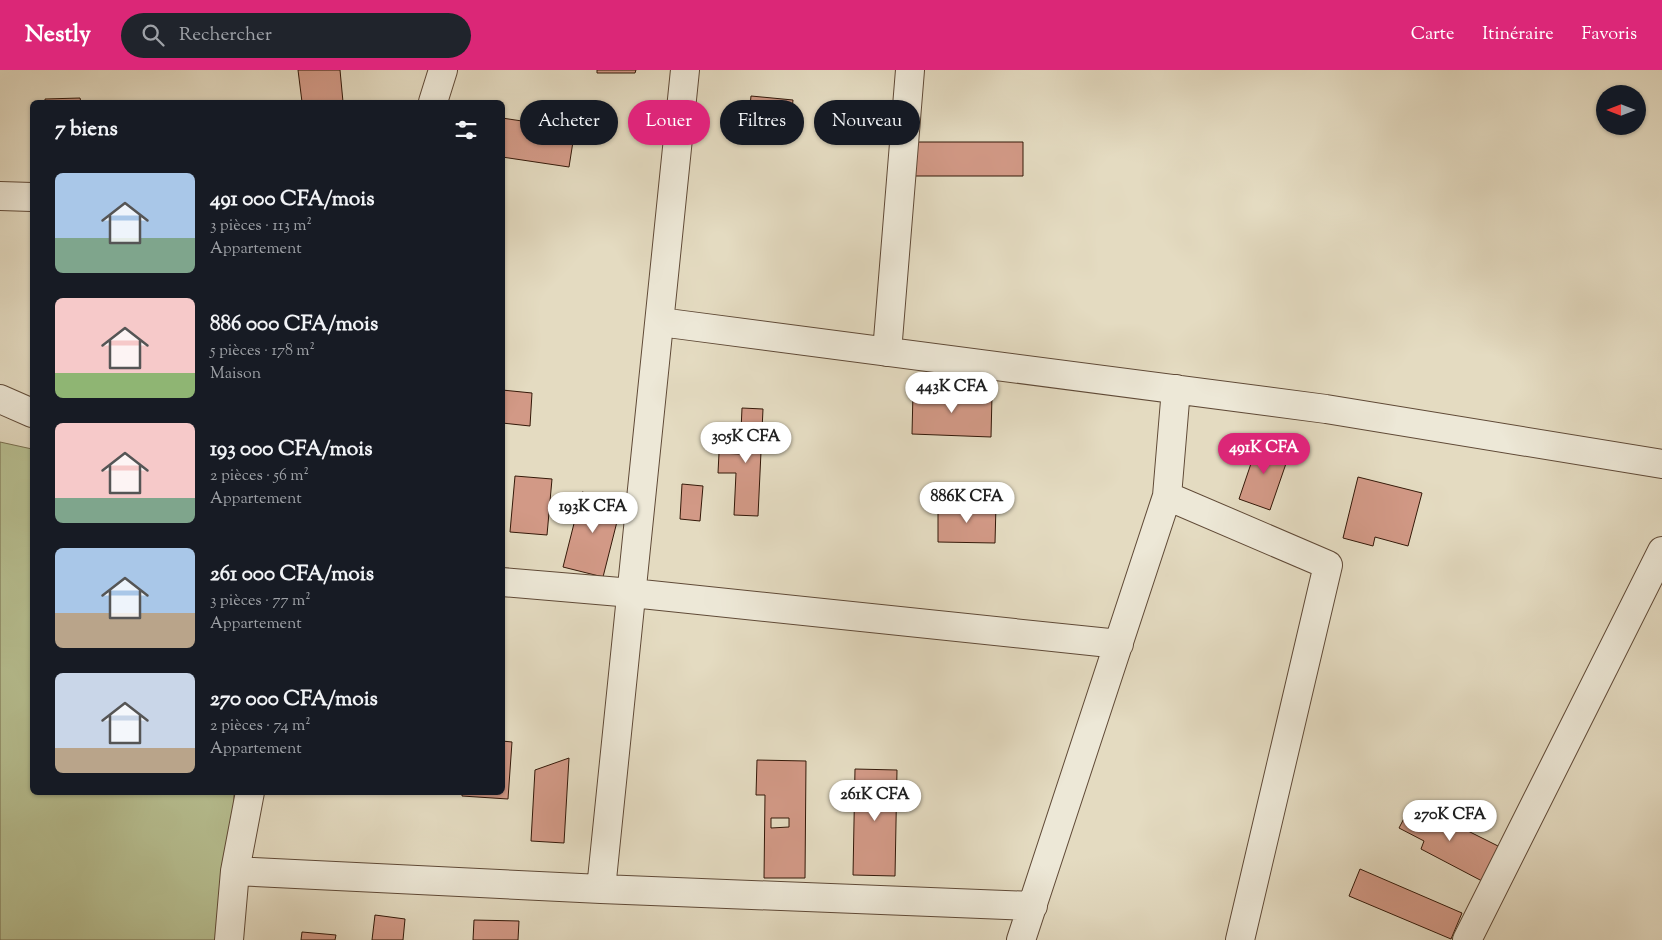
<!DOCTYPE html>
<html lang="fr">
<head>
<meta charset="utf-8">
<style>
  body { margin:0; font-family:"Sorts Mill Goudy",serif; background:#20242c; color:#f1f3f6; height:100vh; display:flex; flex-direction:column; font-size:19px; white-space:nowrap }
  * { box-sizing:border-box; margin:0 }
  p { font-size:16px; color:#9ea1a6 }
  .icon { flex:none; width:28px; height:28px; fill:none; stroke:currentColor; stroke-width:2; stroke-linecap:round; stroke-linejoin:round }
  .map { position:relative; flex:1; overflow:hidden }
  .sheet { position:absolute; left:30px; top:30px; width:475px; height:695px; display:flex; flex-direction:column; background:#171b24; border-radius:8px; box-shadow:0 1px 4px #0004 }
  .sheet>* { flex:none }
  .top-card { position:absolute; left:520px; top:30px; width:475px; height:45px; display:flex; gap:10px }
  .needle { width:32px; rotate:270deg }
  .tools { position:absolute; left:1596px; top:15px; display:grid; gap:10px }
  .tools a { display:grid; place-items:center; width:50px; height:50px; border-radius:50%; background:#171b24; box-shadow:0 1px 4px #0004; font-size:25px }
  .price { position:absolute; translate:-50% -42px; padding:0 11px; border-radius:18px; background:#fff; color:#222; font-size:16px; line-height:32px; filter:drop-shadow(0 1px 2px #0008) }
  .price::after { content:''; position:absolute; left:50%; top:30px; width:15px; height:11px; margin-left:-8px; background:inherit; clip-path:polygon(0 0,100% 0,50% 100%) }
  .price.selected { background:#db2777; color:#fff }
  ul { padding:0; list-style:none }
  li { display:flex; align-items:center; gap:15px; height:125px; padding:0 25px }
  li span { display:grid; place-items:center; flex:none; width:140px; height:100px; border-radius:8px; color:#555 }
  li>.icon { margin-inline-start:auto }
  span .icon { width:60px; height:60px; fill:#fffc; stroke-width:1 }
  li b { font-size:21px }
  h2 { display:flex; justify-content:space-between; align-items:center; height:60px; padding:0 25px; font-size:21px }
  .pill { padding:0 18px; border-radius:22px; background:#171b24; box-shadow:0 1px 4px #0004; font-size:18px; line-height:45px }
  .pill.selected { background:#db2777; color:#fff }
  header { display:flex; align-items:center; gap:30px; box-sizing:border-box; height:70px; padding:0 25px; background:#db2777; color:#fff }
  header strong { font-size:24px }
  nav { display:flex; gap:28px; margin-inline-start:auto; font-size:18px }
  .search { width:350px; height:45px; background:#20242c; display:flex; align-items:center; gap:12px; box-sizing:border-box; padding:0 18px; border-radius:28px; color:#9ea1a6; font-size:19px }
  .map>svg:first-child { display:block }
  .green { fill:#b7bf91; stroke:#766c4d }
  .building { fill:#d29986; stroke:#341909; fill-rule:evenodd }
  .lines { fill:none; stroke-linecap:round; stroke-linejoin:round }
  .minor-casing { stroke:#604a37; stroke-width:30 }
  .minor { stroke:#ede8d7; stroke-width:28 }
</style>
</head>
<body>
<header>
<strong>Nestly</strong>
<div class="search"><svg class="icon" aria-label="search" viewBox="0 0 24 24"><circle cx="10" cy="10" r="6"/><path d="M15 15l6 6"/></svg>Rechercher</div>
<nav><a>Carte</a><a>Itinéraire</a><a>Favoris</a></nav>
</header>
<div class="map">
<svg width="1662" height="870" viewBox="0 0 1662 870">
  <rect width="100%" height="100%" fill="#e4dbc1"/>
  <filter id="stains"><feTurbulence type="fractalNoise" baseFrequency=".004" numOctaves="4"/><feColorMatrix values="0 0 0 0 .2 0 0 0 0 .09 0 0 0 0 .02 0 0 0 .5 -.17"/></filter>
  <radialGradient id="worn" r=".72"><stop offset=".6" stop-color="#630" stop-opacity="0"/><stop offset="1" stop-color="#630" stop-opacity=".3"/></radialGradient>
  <path class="green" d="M0 372 32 379V722L234 723 230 870H0Z"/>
  <path class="building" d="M298 0H340L343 32H302Z
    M597 0H636L635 3H597Z
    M751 26 793 30 790 60 748 56Z
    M80 28 81 32H45V29Z
    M502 48 575 59 569 97 502 87Z
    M914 72H1023V106H914Z
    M502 320 532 323 530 356 502 353Z
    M913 322 992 325 991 367 912 364Z
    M742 338 763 339 758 446 734 445 736 403H718L719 383 740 384Z
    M1259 370 1290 382 1270 440 1239 429Z
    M515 406 552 409 547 465 510 462Z
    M1358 407 1422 423 1408 476 1375 467 1373 476 1343 468Z
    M682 414 703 416 700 451 680 449Z
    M582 422 622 432 603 507 563 497Z
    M938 435H996L995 473 938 472Z
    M502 671 512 672 508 729 462 726V722H502Z
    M569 688 564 773 531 771 535 700Z
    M757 690 806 691 805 808H764L765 725H756ZM771 748H789V757L771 758Z
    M855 699 897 700 895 806 853 805Z
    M1412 733 1500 777 1482 811 1421 779 1424 771 1399 758Z
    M1360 799 1462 843 1451 869 1349 826Z
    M375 845 405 849 403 870H372Z
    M474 850 519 851 518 870H473Z
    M302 862 336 865 335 870H301Z"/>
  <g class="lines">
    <g class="minor-casing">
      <path id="minor" d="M433 32 443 0
        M0 126 32 127
        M660 252 1326 339 1662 394
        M887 282 910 0
        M0 329 32 343
        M1167 426 1328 495 1240 870
        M502 512 632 523 1119 574
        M235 801 601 819 1033 836
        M601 819 685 0
        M229 870 235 801 250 722
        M1021 870 1167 426 1176 319
        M1467 870 1662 481"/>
    </g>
    <use href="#minor" class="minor"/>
  </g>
  <rect width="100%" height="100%" filter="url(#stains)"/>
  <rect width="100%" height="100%" fill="url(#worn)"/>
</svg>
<div class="tools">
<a><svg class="needle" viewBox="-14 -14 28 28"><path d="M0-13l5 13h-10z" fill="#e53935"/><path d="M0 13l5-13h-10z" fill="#9ea1a6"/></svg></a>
</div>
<b class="price" style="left:952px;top:344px">443K CFA</b>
<b class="price" style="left:746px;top:394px">305K CFA</b>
<b class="price selected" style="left:1264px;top:405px">491K CFA</b>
<b class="price" style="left:967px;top:454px">886K CFA</b>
<b class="price" style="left:593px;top:464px">193K CFA</b>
<b class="price" style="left:875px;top:752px">261K CFA</b>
<b class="price" style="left:1450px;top:772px">270K CFA</b>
<div class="top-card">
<a class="pill">Acheter</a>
<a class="pill selected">Louer</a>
<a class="pill">Filtres</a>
<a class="pill">Nouveau</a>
</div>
<section class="sheet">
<h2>7 biens<svg class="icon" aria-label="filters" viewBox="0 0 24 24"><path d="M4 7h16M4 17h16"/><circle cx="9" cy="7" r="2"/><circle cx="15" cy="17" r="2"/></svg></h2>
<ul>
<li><span style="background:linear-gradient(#a9c7e8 65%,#7fa58c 0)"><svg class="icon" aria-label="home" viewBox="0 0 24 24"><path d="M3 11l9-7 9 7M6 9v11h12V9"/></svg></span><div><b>491 000 CFA/mois</b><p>3 pièces · 113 m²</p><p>Appartement</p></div></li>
<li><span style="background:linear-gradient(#f6c9c9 75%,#8fb573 0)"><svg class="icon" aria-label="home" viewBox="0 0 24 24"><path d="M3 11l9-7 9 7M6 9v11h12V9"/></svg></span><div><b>886 000 CFA/mois</b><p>5 pièces · 178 m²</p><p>Maison</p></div></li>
<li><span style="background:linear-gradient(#f6c9c9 75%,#7fa58c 0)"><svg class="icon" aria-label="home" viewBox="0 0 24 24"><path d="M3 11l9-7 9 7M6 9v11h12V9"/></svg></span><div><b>193 000 CFA/mois</b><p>2 pièces · 56 m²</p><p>Appartement</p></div></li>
<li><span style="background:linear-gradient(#a9c7e8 65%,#b9a48a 0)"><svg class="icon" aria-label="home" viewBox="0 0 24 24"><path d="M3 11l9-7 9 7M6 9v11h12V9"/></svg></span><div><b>261 000 CFA/mois</b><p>3 pièces · 77 m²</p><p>Appartement</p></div></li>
<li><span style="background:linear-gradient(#c9d6e8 75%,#b9a48a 0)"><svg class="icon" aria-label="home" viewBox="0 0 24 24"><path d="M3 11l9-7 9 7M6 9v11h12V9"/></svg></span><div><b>270 000 CFA/mois</b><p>2 pièces · 74 m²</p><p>Appartement</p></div></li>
</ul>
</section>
</div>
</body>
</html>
